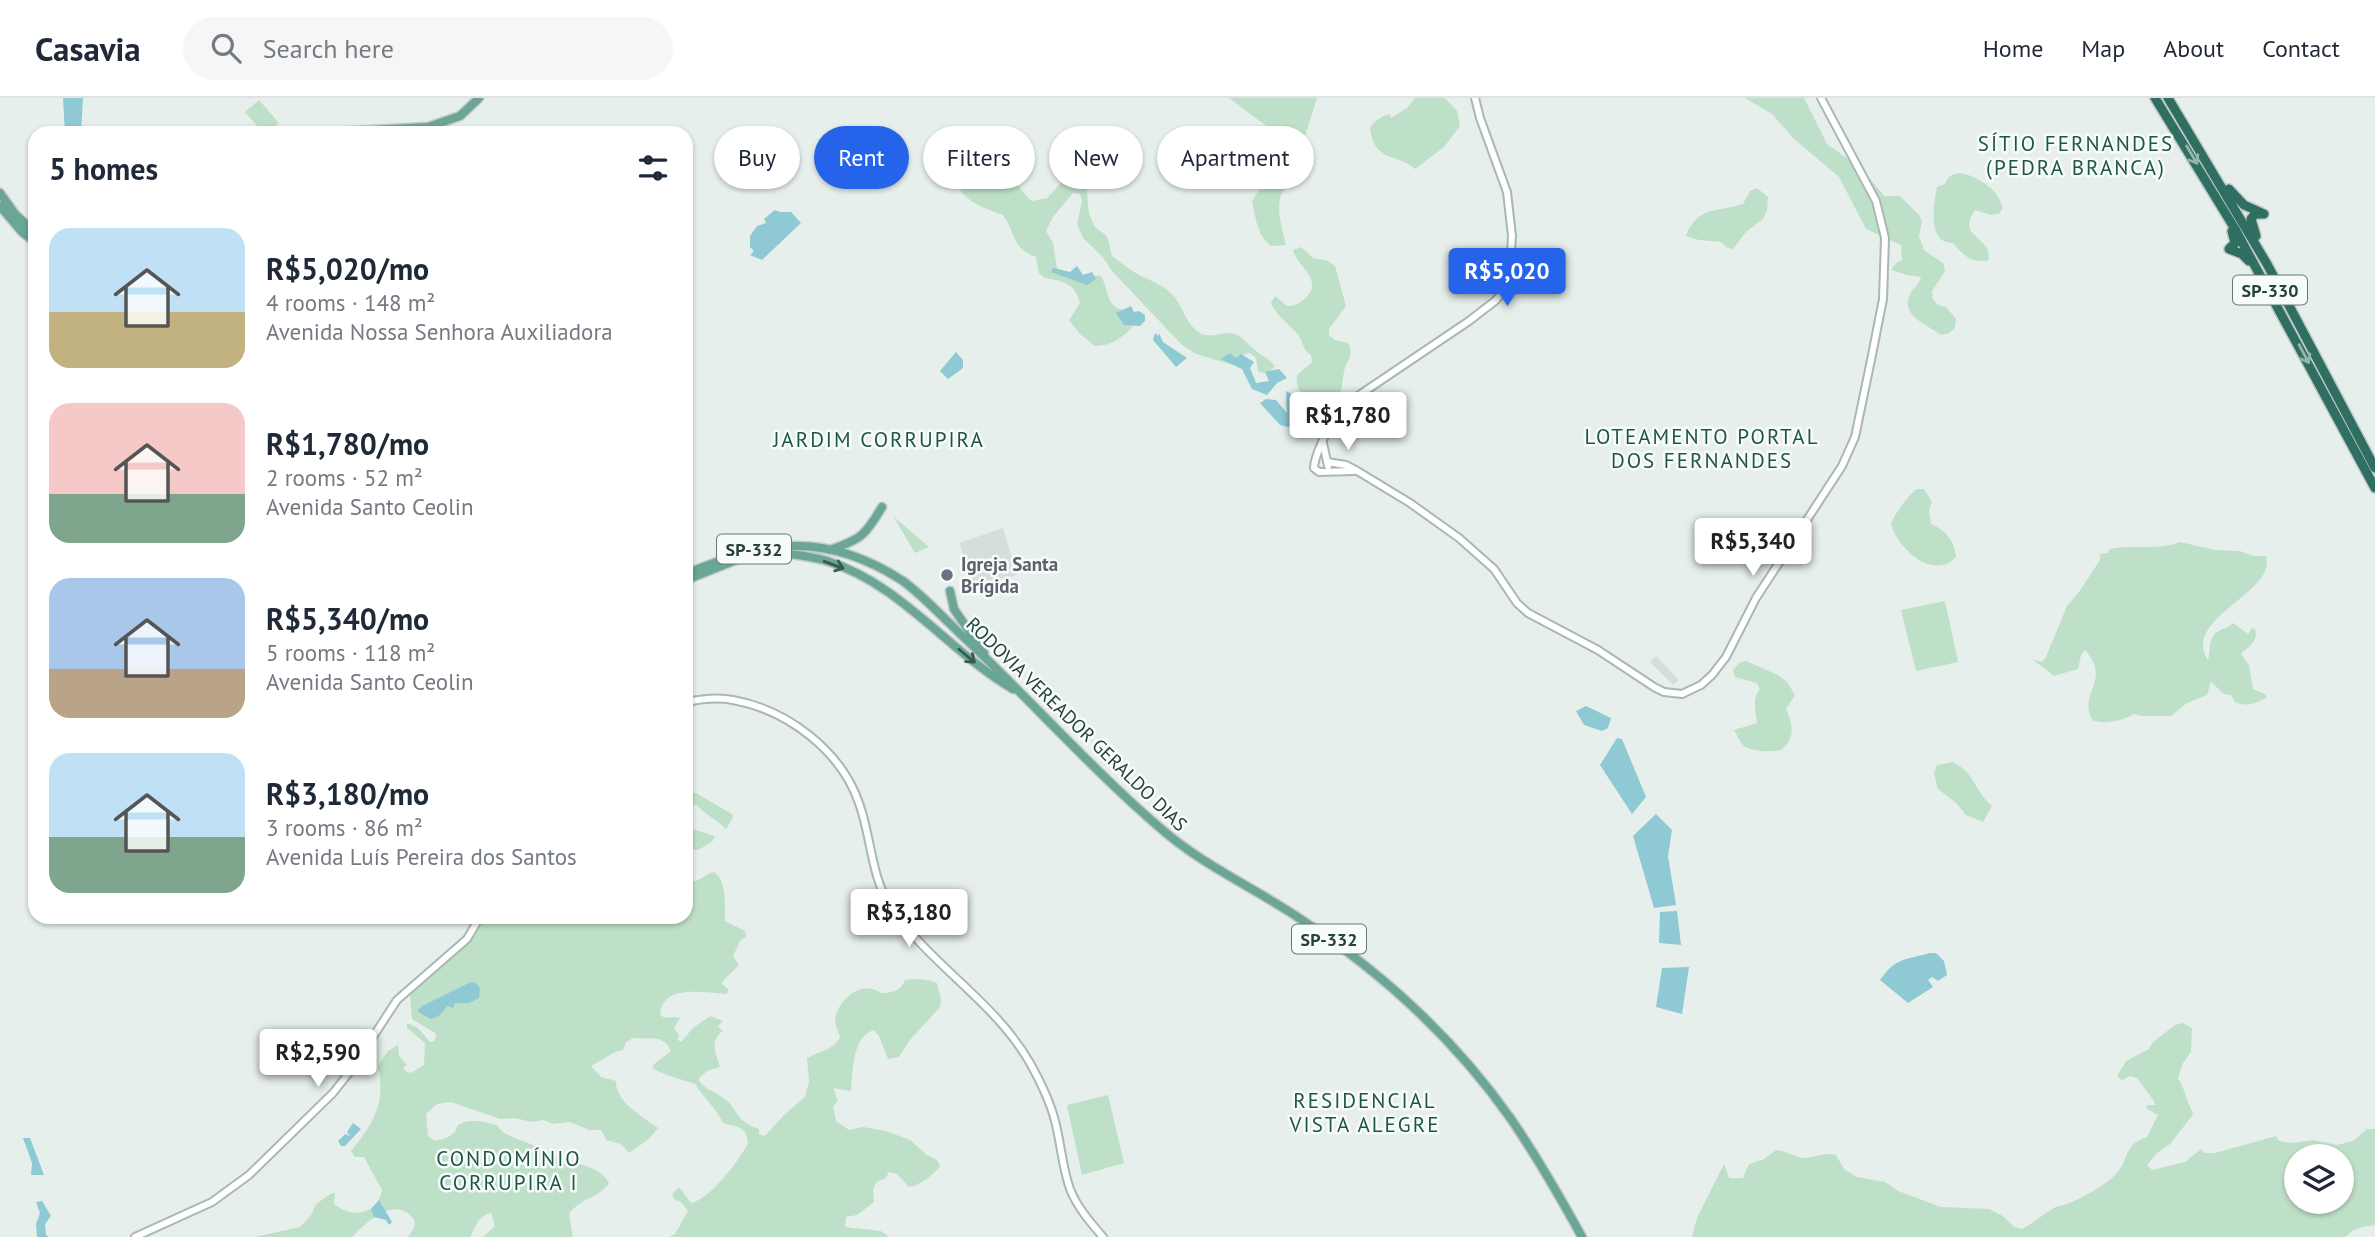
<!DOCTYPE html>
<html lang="en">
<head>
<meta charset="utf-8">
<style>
  body { margin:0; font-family:"PT Sans",sans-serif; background:#f6f6f7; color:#1f2937; height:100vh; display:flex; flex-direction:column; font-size:26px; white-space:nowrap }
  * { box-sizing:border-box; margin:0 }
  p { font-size:23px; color:#747a83 }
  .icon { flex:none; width:38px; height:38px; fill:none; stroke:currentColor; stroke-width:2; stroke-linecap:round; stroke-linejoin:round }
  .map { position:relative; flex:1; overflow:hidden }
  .details { position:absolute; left:28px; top:28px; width:665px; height:798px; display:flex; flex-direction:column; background:#fff; border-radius:21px; box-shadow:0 2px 5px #0004 }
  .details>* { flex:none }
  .hud { position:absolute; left:714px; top:28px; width:665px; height:63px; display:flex; gap:14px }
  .controls { position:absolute; left:2284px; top:1046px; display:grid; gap:14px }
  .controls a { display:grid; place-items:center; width:70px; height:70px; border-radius:50%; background:#fff; box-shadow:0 2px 5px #0004; font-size:35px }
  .price { position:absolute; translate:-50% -60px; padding:0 16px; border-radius:7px; background:#fff; color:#222; font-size:23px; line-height:46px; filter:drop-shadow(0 2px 4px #0008) }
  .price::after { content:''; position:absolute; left:50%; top:42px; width:21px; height:16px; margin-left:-10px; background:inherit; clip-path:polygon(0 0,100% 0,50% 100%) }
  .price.on { background:#2563eb; color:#fff }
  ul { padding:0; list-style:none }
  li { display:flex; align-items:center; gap:21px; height:175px; padding:0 21px }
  li span { display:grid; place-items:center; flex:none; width:196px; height:140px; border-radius:21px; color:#555 }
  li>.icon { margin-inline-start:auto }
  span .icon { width:84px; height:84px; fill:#fffc; stroke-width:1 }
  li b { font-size:30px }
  h2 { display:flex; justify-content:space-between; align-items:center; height:84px; padding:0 21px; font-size:30px }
  .tag { padding:0 24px; border-radius:32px; background:#fff; box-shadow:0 2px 5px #0004; font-size:24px; line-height:63px }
  .tag.on { background:#2563eb; color:#fff }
  header { display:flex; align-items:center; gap:42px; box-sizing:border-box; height:98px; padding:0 35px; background:#fff; border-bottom:2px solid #e0e1e3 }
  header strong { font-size:33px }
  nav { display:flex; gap:38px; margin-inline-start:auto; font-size:24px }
  .search { width:490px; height:63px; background:#f6f6f7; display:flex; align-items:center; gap:18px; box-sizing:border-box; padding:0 24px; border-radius:38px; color:#747a83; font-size:26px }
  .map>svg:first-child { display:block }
  .built { fill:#d4dfda }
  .green { fill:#bfe0c8; fill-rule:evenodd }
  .water { fill:#8ec9d4 }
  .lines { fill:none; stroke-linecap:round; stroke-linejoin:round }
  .tertiary-casing { stroke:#a8b8b2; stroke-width:10 }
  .primary-casing { stroke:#c2cac8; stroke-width:11 }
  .motorway-casing { stroke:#c2cac8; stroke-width:12 }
  .tertiary { stroke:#fff; stroke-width:6 }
  .primary { stroke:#6aa596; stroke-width:8 }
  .motorway { stroke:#2f6f62; stroke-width:9 }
  .oneway { stroke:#93b5ae }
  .oneway2 { stroke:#365b51 }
  .worship-dot { fill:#6b7280; stroke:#f7fbf9; stroke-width:2.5 }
  .labels { text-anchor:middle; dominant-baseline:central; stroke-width:5; stroke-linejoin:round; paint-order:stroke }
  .shield { fill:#f7fbf9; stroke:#637a73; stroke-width:2 }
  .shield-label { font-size:18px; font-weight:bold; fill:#24423a }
  .worship-label { font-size:19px; font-weight:bold; fill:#5b616d; stroke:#f7fbf9; text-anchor:start }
  .street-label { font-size:19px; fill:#24423a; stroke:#f7fbf9 }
  .neighbourhood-label { font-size:21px; letter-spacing:2px; fill:#1f5548; stroke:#f7fbf9 }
</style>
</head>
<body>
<header>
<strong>Casavia</strong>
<div class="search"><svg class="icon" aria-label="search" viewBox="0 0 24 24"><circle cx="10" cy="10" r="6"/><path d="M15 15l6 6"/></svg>Search here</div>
<nav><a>Home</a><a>Map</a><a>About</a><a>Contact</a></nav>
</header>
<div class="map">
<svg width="2375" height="1139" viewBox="0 0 2375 1139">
  <rect width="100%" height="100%" fill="#e6efeb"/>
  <path class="built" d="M1003 430 1017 477 974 487 959 445Z
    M1656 558 1679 582 1673 587 1650 564Z"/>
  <path class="green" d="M1229 0H1317L1305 38 1304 74C1299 79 1292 82 1287 88 1272 104 1282 128 1286 147L1271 148C1257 137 1256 120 1252 104 1259 89 1266 88 1273 77 1281 66 1276 46 1273 33Z
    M1415 0H1445L1457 13 1460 28 1444 49 1415 71C1397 55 1373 64 1370 30 1374 23 1381 18 1390 16L1391 20 1407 10Z
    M1745 0H1804L1827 46 1861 70 1884 98H1900L1919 117 1922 123 1919 138 1924 152 1943 165 1945 173 1932 193 1933 201 1938 207 1946 209 1956 221 1955 230 1949 235 1941 237C1930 228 1901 218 1909 199 1912 190 1919 188 1921 179L1907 177 1891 172 1896 165 1902 162 1901 147 1866 131 1839 79 1793 40 1772 16Z
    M259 2 279 25 267 35H263L245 14Z
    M1095 28 1094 57 1086 85 1089 116 1095 129 1107 138 1112 158C1119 163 1126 169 1134 174 1146 182 1160 184 1171 195 1183 207 1185 226 1200 235 1208 240 1218 236 1227 235 1240 234 1245 244 1254 251 1261 258 1269 260 1275 268 1270 275 1266 277 1258 273L1256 260 1250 255 1237 258 1239 264 1233 267 1196 256 1182 247 1112 173 1102 158 1083 140 1077 126 1082 104 1080 96 1073 95 1053 119 1046 133 1053 145 1057 170 1071 176 1101 178C1109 191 1106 212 1126 212L1134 226C1125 239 1111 248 1095 248L1080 236 1069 222 1080 205C1075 185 1063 183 1045 180L1039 175 1036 159C1011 150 1016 135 1003 117 983 110 955 100 955 76L960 68 981 56 982 64C986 65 990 65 994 66 1011 72 1018 92 1032 103L1047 100 1065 81C1064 67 1056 40 1072 31 1078 28 1088 29 1095 28Z
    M1960 75C1978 78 1999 92 2003 110L1999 116 1991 117 1975 112C1960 135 1977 135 1988 152L1989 162C1972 166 1963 157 1953 145 1926 145 1934 106 1937 89L1945 86C1948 78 1952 76 1960 75Z
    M1757 90 1768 99 1767 113 1763 121 1746 134 1733 151 1726 149 1721 144 1699 142 1686 138C1697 108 1718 114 1743 106L1750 93Z
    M1301 149 1313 160 1328 163 1335 168 1346 208 1329 231V237L1335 242 1348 245C1355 257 1346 262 1344 274 1342 283 1343 289 1339 298L1332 301 1328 295 1316 303C1303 299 1295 292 1297 278 1301 272 1307 270 1312 264L1311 257C1302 252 1304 244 1298 237 1290 226 1276 218 1271 205L1275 198 1287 208C1294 208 1298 206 1303 202 1327 184 1297 169 1293 152Z
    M1916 391H1924L1932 404 1929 412 1931 426C1946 432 1955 444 1956 459 1933 484 1896 449 1891 425 1898 411 1906 401 1916 391Z
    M893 418 929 449 915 455Z
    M2180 444 2215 452 2240 453 2253 458H2266C2277 495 2180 521 2208 562 2211 553 2208 540 2217 534 2223 530 2228 530 2233 525L2248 536 2252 530 2255 531C2259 544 2248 548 2241 556L2249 567 2253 591 2266 597V600C2254 606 2248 609 2235 604L2231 597 2224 596 2211 584 2207 597 2187 605 2171 618H2141L2134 616C2121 623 2108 626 2093 623 2076 596 2113 583 2085 552L2081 557 2078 571 2054 578 2032 561 2041 564 2045 561 2067 508 2079 494 2100 462V456L2108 455 2110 451C2134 446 2158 453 2180 444Z
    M1945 503 1958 564 1916 573 1901 512Z
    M1746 563 1778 577 1787 584 1795 597 1786 611C1793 628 1796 639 1781 652 1770 654 1753 654 1744 648 1739 644 1738 637 1734 632L1757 625C1756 611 1751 603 1760 591L1757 585 1735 579 1733 572 1739 565Z
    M1953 664C1975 675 1974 692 1992 708L1983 724 1966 717 1956 705 1938 691 1934 675 1937 667Z
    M686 681 690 687 691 695H696L732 716 733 720 726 731C717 722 706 717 696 707H686Z
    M686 729 715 738 712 744 698 752 686 751Z
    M714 774C727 783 725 808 725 823L745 833 746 839 740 843 733 858 739 867 721 885 728 891 727 896C705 895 662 885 660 917L665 920 674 919 680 920 674 930 679 937 678 942 681 944 693 930 710 918 723 923 718 928 723 933C709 942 716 956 720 969L707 973 699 980V983C706 992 712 992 722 999 738 1009 735 1024 759 1031V1036L765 1038 785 1016 805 999 809 984 807 960C820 953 831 953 840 940 839 933 833 925 836 917 842 898 864 882 881 895 892 895 901 893 905 882 916 880 926 881 937 885L941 901 940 909 910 942 899 959 888 961 879 938 874 932C852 938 853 974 851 993L833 990 838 1003 833 1008 836 1023 849 1032 863 1029 886 1033 910 1042 927 1057 937 1062 940 1068C934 1077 920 1087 909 1089L897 1076 889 1074 885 1081 877 1083 873 1091 874 1104 857 1117 846 1119 845 1129 881 1133 889 1139H669L675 1136 688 1113 681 1104 675 1102 672 1096 679 1089 691 1105C709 1102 740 1062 748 1045 746 1026 736 1030 723 1025 716 1010 704 1000 695 986 684 982 661 976 652 970L653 967 671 953C663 935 649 942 633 940L626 944 623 952 615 954 591 968 601 979 616 983C615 1004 643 1019 658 1030L649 1041 629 1055 621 1046 606 1042 601 1032H589L570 1024 553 1026 544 1022 531 1024 515 1020 500 1021 451 1004 437 1006 426 1016 428 1038 435 1043C446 1040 454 1039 458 1027 472 1020 483 1024 497 1027 502 1036 511 1038 520 1042 534 1047 548 1054 561 1060 578 1067 600 1068 609 1085 600 1100 580 1100 569 1116L573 1139H483L495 1128 491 1115C477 1118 477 1128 470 1139H408L414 1130 415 1123C396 1095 367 1124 352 1139H254L300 1129 311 1117 316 1106 332 1095H335L334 1106C352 1121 378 1117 382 1092L364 1059H355L351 1053C374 1025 386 1005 378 968L388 953 398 947 399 958 407 967 403 970 405 973 411 975 424 967 425 945 407 930V925L418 930 430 944 434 943 436 939 435 935 412 921 410 897 472 841 486 819H686V790L693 783C701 783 706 775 714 774Z
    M2183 925 2192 930 2191 954 2183 965 2178 980C2186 993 2186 1003 2193 1015L2192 1018 2170 1046 2157 1055 2147 1067 2152 1072 2185 1064 2201 1051 2205 1055H2215L2276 1038 2279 1043 2291 1045 2313 1042 2337 1047 2353 1043 2367 1031H2375V1127C2363 1129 2353 1129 2346 1139H1692L1697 1120 1724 1066 1729 1080H1743L1749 1066 1764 1061 1776 1052C1787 1053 1796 1060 1806 1060 1818 1059 1824 1054 1836 1057L1844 1071 1857 1079 1885 1084 1898 1093 1941 1109 1989 1111 2003 1118 2014 1129 2022 1131C2034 1125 2043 1116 2054 1110 2059 1107 2065 1107 2070 1105 2083 1099 2103 1088 2113 1079 2131 1063 2121 1047 2147 1039L2158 1017 2146 1010 2148 1007H2155L2154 1003 2137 980 2130 978 2122 982 2117 978 2126 963 2149 951 2153 944 2175 927ZM2296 1059H2342V1104H2296Z
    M1108 997 1124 1065 1082 1077 1067 1007Z"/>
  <path class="water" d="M63 0H83L81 35H65Z
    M775 112 780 114H791L801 125 762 162 750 157 754 153 750 149V138L757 128 766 125 764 121Z
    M1077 168 1083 177 1092 174 1096 181 1087 187 1051 174 1053 170 1070 174Z
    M1131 208 1134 214 1139 213 1145 217V223L1140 228 1124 227 1116 215Z
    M1155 235 1158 238 1159 235 1163 244 1187 260 1176 269 1153 242Z
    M956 254 963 262V270L948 281 940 273Z
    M1230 255 1236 260 1241 256 1254 264 1250 270 1256 285 1269 283 1265 274 1279 271 1287 280 1277 285 1267 297 1252 291 1242 271 1221 261Z
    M1286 293 1294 297 1297 304H1319L1324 314 1303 337 1298 338 1292 330 1280 327 1260 305 1266 301 1276 302 1287 315Z
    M1586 608 1611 620 1608 630 1602 633 1584 627 1576 613Z
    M1617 640 1622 641 1646 699 1632 716 1600 667Z
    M1656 716 1672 732 1668 758 1676 807 1654 810 1633 738Z
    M1677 813 1681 847 1659 845 1660 814Z
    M1930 855H1936L1944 863 1947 877 1938 883 1932 879 1928 882 1933 889 1908 905 1880 882C1896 859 1906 862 1930 855Z
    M1689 869 1682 916 1656 909 1662 870Z
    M471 884 476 885 480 890 479 900 469 905H455L453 910 447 908C442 915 439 920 430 921L417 913 422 908Z
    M353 1025 361 1031 345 1048H341L338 1043 345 1036 350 1038 347 1034Z
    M23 1040H30L44 1077H31L32 1065Z
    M379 1102 392 1124 389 1127 386 1122 374 1119 371 1111Z
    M42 1103 51 1118 45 1126 46 1137 49 1139H37L36 1126 40 1115 36 1104Z"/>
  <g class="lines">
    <g class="tertiary-casing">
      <path id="tertiary" d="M1323 345 1328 368
        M1327 364 1346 367 1359 374 1410 405 1459 440 1494 471 1517 505 1528 515 1598 552 1654 589 1664 594 1682 596 1701 587 1712 577 1726 559 1756 500 1842 368 1855 339 1871 262 1883 201 1885 140 1876 103 1821 0
        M1354 373 1319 374 1314 370C1314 357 1332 322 1340 310L1469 223 1495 203 1509 187 1512 138 1507 94 1480 20 1475 0
        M686 604C701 601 718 599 733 602 788 612 841 653 859 705 871 738 871 777 889 806 928 866 994 902 1030 965 1040 983 1050 1003 1055 1023 1061 1045 1062 1069 1070 1091 1077 1109 1090 1124 1103 1139
        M135 1139 212 1104 249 1077 333 995 352 971 397 902 467 841 480 819"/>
    </g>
    <g class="primary-casing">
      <path id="primary" d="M317 35 428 29 460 18 479 0
        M0 95 15 116 35 135
        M0 108 22 134 35 144
        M830 452C861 441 865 438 882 409
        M768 454C787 456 808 457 827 463 901 486 948 553 1013 591
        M686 476C766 442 826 433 903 483 927 501 947 524 969 544 1033 605 1092 671 1159 729 1204 769 1256 790 1305 824 1385 877 1456 943 1511 1021 1537 1059 1560 1099 1582 1139
        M686 482 741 460 767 454
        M950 493 954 511 984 555"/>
    </g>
    <g class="motorway-casing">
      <path id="motorway" d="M2155 0 2235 131 2375 390
        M2168 0 2267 166 2375 370
        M2229 91 2244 107 2262 115
        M2232 133 2235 145 2229 151 2242 156 2249 163
        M2256 138 2251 121 2255 116H2264"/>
    </g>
    <use href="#tertiary" class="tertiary"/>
    <use href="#primary" class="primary"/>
    <use href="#motorway" class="motorway"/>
  </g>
  <defs><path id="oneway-shaft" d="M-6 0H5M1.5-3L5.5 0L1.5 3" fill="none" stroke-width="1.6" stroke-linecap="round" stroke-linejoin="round" transform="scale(1.75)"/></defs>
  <g class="oneway">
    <use href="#oneway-shaft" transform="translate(2192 57) rotate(59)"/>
    <use href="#oneway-shaft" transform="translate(2304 256) rotate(62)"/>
  </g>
  <g class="oneway2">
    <use href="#oneway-shaft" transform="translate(834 467) rotate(20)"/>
    <use href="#oneway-shaft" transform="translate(967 558) rotate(40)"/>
  </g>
  <circle class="worship-dot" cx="947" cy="477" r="7"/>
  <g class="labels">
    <g class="shield">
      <rect x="2233" y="177.5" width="74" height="29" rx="5"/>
      <rect x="717" y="436.5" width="74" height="29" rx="5"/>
      <rect x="1292" y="826.5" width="74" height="29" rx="5"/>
    </g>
    <g class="shield-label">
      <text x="2270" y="192">SP-330</text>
      <text x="754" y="451">SP-332</text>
      <text x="1329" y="841">SP-332</text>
    </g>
    <g class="worship-label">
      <text x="961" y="466">Igreja Santa<tspan x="961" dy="22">Brígida</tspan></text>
    </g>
    <g class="street-label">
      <text transform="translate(1077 626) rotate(44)">RODOVIA VEREADOR GERALDO DIAS</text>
    </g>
    <g class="neighbourhood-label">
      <text x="2076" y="45">SÍTIO FERNANDES<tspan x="2076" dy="24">(PEDRA BRANCA)</tspan></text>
      <text x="1702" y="338">LOTEAMENTO PORTAL<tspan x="1702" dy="24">DOS FERNANDES</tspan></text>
      <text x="879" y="341">JARDIM CORRUPIRA</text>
      <text x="1365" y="1002">RESIDENCIAL<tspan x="1365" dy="24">VISTA ALEGRE</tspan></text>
      <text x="509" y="1060">CONDOMÍNIO<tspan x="509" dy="24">CORRUPIRA I</tspan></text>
    </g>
  </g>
</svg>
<div class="controls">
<a><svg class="icon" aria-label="layers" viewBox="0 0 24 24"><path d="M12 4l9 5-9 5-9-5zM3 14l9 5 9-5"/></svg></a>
</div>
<b class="price on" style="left:1507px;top:210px">R$5,020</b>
<b class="price" style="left:1348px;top:354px">R$1,780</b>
<b class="price" style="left:1753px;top:480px">R$5,340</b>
<b class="price" style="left:909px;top:851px">R$3,180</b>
<b class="price" style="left:318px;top:991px">R$2,590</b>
<div class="hud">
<a class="tag">Buy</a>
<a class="tag on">Rent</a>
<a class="tag">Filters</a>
<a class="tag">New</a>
<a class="tag">Apartment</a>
</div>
<section class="details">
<h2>5 homes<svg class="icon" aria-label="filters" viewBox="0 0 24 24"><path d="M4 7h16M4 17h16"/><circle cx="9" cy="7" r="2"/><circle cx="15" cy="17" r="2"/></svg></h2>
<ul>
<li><span style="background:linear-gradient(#bfe0f5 60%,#c2b280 0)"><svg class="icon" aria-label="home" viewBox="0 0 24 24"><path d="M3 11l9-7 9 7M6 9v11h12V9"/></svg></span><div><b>R$5,020/mo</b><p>4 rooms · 148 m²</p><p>Avenida Nossa Senhora Auxiliadora</p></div></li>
<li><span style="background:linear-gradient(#f6c9c9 65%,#7fa58c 0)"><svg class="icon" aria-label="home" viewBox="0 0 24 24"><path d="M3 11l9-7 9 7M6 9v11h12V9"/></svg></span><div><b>R$1,780/mo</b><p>2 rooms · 52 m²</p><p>Avenida Santo Ceolin</p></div></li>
<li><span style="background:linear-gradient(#a9c7e8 65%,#b9a48a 0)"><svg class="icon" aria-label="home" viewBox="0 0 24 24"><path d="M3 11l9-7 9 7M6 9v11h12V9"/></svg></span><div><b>R$5,340/mo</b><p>5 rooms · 118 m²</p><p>Avenida Santo Ceolin</p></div></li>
<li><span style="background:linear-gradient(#bfe0f5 60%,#7fa58c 0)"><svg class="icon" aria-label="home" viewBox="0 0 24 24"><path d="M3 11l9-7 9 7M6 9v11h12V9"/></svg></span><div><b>R$3,180/mo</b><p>3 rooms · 86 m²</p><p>Avenida Luís Pereira dos Santos</p></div></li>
</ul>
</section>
</div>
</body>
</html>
